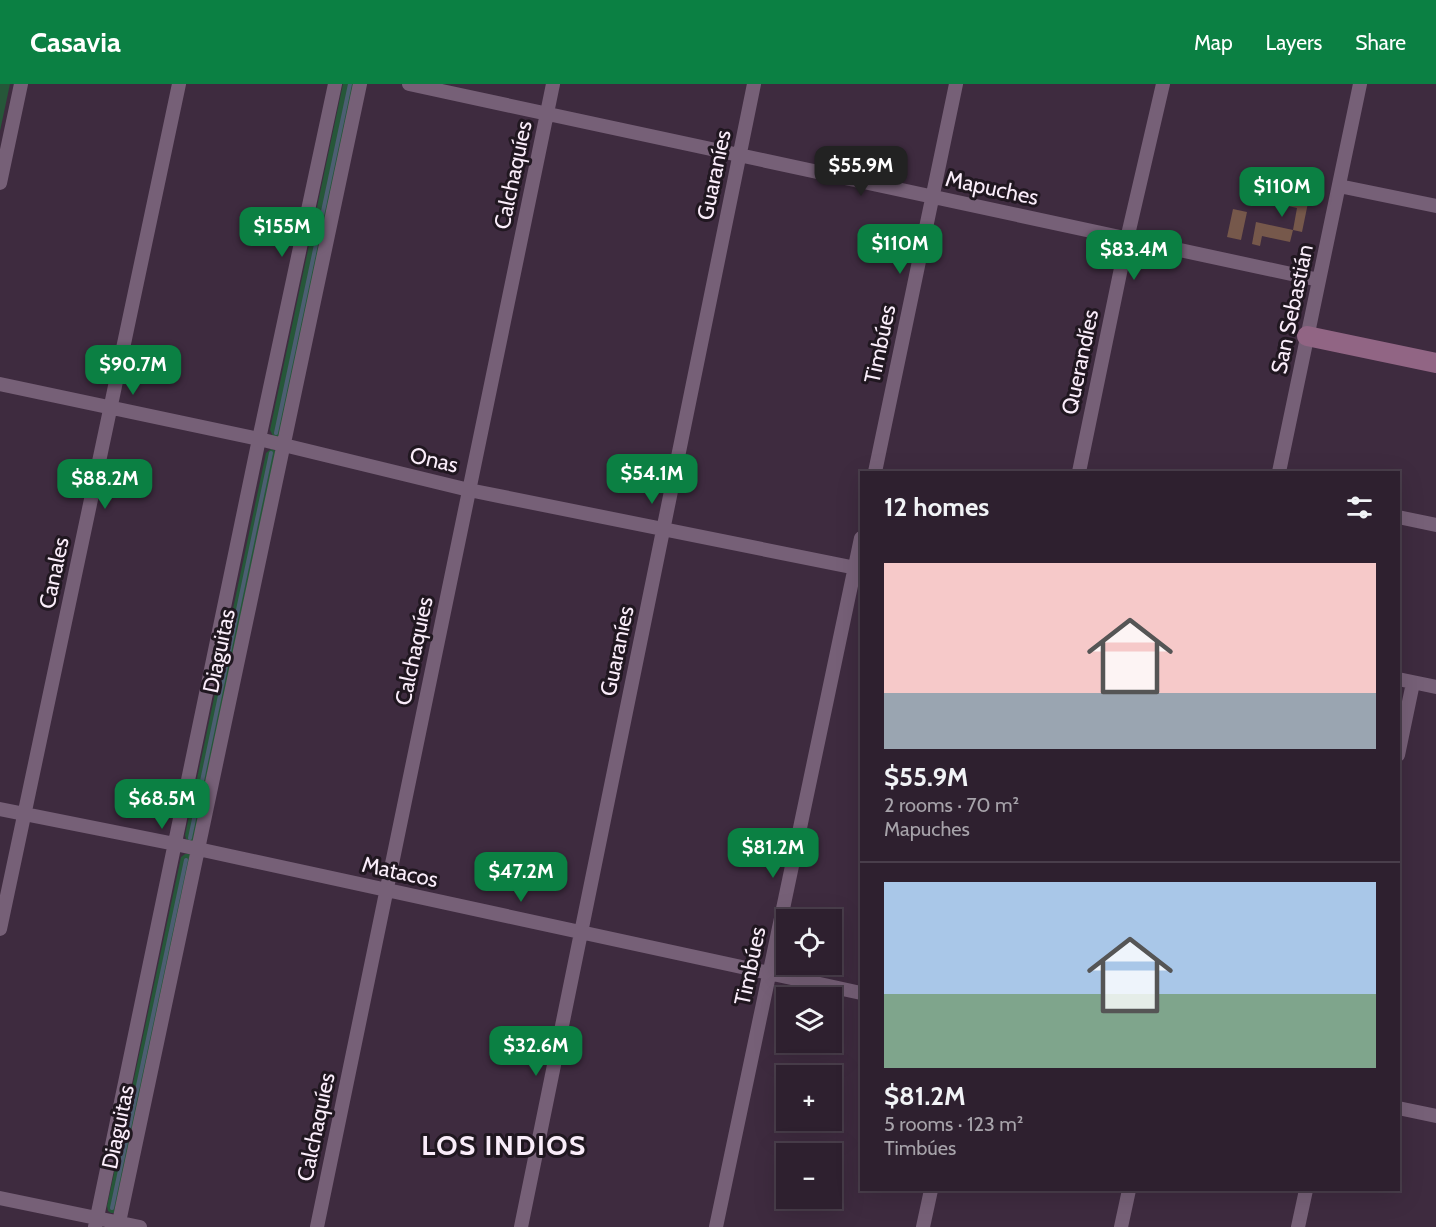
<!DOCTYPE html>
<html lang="en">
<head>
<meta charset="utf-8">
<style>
  body { margin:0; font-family:Cabin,sans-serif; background:#3a2d3b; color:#f1f3f6; height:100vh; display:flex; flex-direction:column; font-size:22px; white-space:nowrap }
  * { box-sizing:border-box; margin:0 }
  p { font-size:20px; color:#a7a3aa }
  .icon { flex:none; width:33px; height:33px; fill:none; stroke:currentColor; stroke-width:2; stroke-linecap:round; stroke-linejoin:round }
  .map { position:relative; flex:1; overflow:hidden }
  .sheet { position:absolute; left:860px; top:387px; width:540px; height:720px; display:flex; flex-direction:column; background:#2e202f; border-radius:0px; box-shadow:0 6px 24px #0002,0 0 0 2px #493e4b }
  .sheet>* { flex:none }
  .fabs { position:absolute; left:776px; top:825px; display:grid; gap:12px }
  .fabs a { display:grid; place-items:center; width:66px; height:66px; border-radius:0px; background:#2e202f; box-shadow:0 6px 24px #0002,0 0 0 2px #493e4b; font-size:30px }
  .price { position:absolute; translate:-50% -51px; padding:0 14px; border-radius:12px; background:#0b8043; color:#fff; font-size:20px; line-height:39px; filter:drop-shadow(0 2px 3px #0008) }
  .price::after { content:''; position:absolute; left:50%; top:36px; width:18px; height:14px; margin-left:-9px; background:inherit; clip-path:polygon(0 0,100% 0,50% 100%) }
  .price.on { background:#222; color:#fff }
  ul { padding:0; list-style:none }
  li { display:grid; align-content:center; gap:12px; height:318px; padding:0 24px }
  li+li { border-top:2px solid #493e4b }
  li span { display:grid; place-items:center; height:186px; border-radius:0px; color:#555 }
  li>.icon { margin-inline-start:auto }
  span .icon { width:108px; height:108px; fill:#fffc; stroke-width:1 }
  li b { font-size:26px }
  h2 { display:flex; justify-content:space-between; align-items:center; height:72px; padding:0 24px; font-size:26px }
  header { display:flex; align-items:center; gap:36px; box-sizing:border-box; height:84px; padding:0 30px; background:#0b8043; color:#fff }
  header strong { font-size:28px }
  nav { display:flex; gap:33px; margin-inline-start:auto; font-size:21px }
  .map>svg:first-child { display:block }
  .green { fill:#265739 }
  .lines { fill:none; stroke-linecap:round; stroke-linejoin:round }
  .stream { stroke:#4c5e72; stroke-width:4 }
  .building { fill:#76584b }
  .street { stroke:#766077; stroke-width:14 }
  .secondary { stroke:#916584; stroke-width:20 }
  .labels { text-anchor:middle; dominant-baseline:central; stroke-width:6; stroke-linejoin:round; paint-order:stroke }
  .street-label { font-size:22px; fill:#faedfa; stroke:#201720 }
  .district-label { font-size:28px; font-weight:bold; letter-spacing:1.5px; fill:#faedfa; stroke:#201720 }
</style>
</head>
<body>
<header>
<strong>Casavia</strong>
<nav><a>Map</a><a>Layers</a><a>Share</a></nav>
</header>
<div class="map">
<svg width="1436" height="1143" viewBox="0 0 1436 1143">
  <rect width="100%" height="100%" fill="#3e2b3f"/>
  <path class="green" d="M0 0H10L0 47Z
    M343 0H356L282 350 278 353 273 352 270 346Z
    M271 365 274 366 277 368 197 755 192 758 186 755 185 751 266 369Z
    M185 770H189L192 773 114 1129H111L108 1127 107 1122 181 773Z"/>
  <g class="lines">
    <path class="stream" d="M276 349 350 0
      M190 754 271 369
      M112 1124 186 776"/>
  </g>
  <path class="building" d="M1269 106 1309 114 1302 148 1293 146 1290 158 1262 152 1260 162 1252 160 1256 138 1293 146 1297 124 1267 117Z
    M1233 125 1247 128 1241 156 1227 153Z"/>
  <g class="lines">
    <path class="street" d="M409 0 1319 196
      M0 99 21 0
      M1339 102 1436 122
      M0 300 259 355 469 406 861 485
      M875 388 956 0
      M1079 388 1127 155 1163 0
      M1279 388 1360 0
      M1398 433 1436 441
      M1398 595 1436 603
      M1398 671 1413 599
      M0 725 175 760 861 909
      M0 845 179 0
      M1398 1024 1436 1032
      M0 1114 140 1143
      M95 1143 259 355 335 0
      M118 1143 360 0
      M317 1143 553 0
      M521 1143 754 0
      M716 1143 861 454
      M923 1143 931 1106
      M1121 1143 1129 1106
      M1298 1143 1306 1106"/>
    <path class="secondary" d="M1307 252 1436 279"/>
  </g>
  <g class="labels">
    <g class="street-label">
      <text transform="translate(513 91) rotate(-78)">Calchaquíes</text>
      <text transform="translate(714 91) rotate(-78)">Guaraníes</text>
      <text transform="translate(992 104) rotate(12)">Mapuches</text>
      <text transform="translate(1292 225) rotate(-78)">San Sebastián</text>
      <text transform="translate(880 260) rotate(-78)">Timbúes</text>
      <text transform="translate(1080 278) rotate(-78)">Querandíes</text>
      <text transform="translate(434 376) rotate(13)">Onas</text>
      <text transform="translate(54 489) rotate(-78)">Canales</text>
      <text transform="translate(219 567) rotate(-78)">Diaguitas</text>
      <text transform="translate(414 567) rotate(-78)">Calchaquíes</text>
      <text transform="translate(617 567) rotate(-78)">Guaraníes</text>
      <text transform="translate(400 788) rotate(12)">Matacos</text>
      <text transform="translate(750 882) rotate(-78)">Timbúes</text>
      <text transform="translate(118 1043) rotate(-78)">Diaguitas</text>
      <text transform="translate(316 1043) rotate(-78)">Calchaquíes</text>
    </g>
    <g class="district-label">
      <text x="504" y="1061">LOS INDIOS</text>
    </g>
  </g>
</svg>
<div class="fabs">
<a><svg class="icon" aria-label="locate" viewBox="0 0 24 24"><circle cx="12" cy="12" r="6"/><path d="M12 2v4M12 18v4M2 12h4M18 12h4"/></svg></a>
<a><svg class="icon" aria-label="layers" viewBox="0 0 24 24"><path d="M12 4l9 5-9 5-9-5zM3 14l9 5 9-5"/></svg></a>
<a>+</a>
<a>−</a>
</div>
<b class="price on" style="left:861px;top:113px">$55.9M</b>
<b class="price" style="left:1282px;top:134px">$110M</b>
<b class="price" style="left:282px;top:174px">$155M</b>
<b class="price" style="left:900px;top:191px">$110M</b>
<b class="price" style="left:1134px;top:197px">$83.4M</b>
<b class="price" style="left:133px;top:312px">$90.7M</b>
<b class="price" style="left:652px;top:421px">$54.1M</b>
<b class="price" style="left:105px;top:426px">$88.2M</b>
<b class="price" style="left:162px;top:746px">$68.5M</b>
<b class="price" style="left:773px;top:795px">$81.2M</b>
<b class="price" style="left:521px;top:819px">$47.2M</b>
<b class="price" style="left:536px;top:993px">$32.6M</b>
<section class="sheet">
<h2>12 homes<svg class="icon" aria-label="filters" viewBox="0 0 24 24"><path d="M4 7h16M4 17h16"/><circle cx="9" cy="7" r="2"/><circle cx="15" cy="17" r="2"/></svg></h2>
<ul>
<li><span style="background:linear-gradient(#f6c9c9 70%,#9aa5b1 0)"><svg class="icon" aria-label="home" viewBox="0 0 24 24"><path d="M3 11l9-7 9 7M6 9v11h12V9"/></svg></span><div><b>$55.9M</b><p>2 rooms · 70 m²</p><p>Mapuches</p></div></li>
<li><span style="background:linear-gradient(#a9c7e8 60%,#7fa58c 0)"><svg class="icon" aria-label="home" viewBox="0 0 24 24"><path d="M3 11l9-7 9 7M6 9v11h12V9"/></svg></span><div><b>$81.2M</b><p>5 rooms · 123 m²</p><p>Timbúes</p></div></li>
</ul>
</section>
</div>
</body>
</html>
